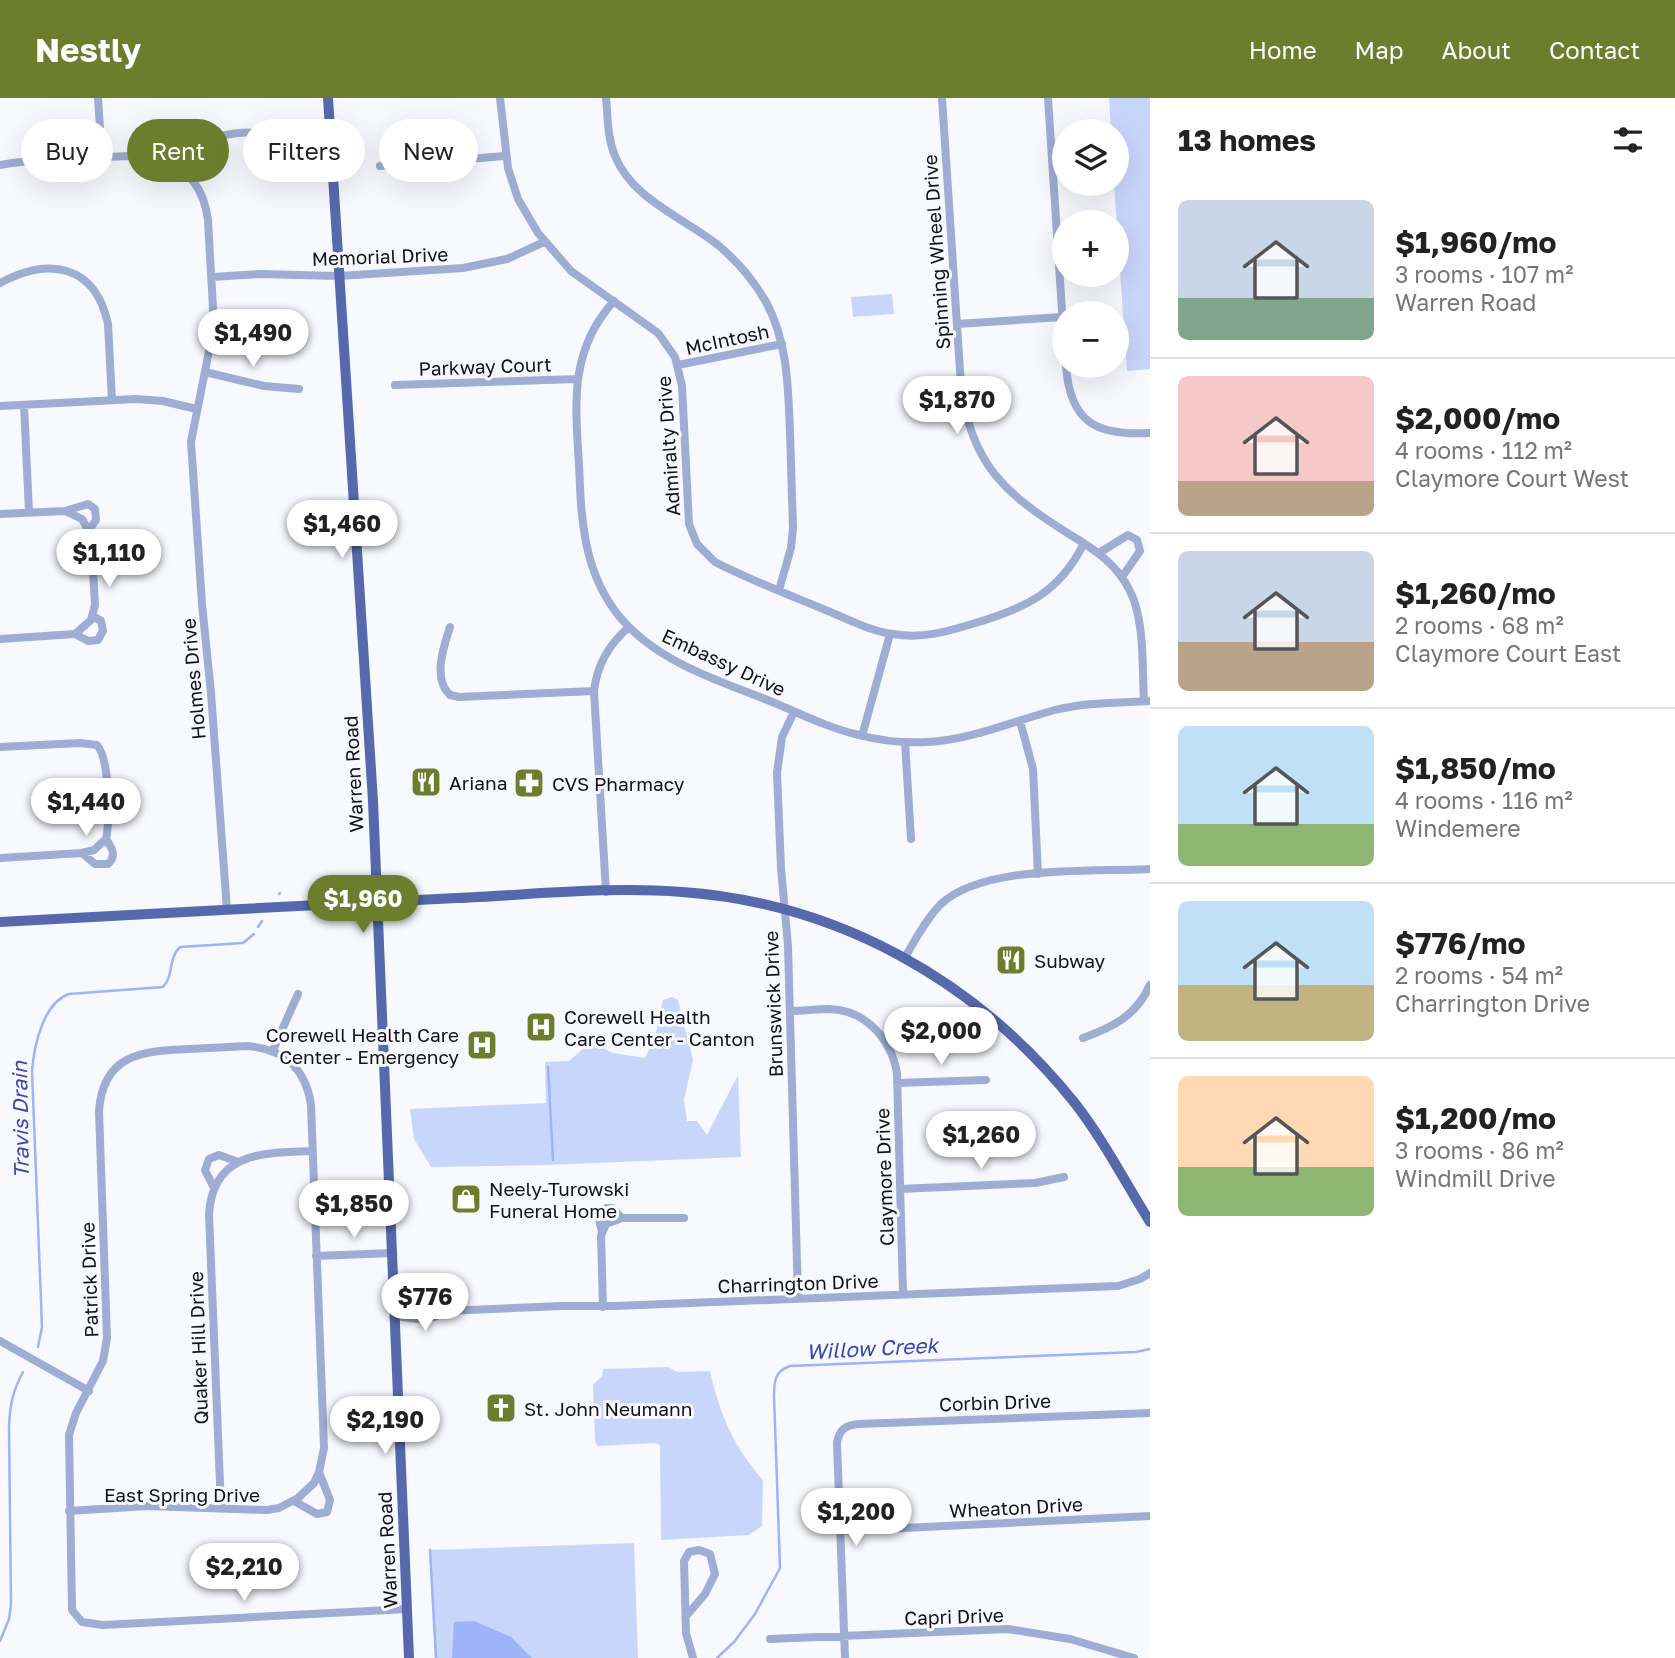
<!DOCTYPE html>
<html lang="en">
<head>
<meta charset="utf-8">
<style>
  body { margin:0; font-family:"Golos Text",sans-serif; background:#f2f2f2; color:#222; height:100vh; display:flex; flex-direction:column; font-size:26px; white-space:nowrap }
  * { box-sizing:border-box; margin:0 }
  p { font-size:23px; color:#767676 }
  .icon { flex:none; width:38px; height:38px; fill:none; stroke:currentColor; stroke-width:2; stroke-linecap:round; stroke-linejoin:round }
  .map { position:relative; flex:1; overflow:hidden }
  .sheet { display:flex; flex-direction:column; background:#fff; width:525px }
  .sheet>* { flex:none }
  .banner { position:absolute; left:21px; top:21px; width:665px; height:63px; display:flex; gap:14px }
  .tools { position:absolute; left:1052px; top:21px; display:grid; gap:14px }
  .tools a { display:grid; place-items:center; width:77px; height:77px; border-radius:50%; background:#fff; box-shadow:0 7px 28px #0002; font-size:35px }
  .price { position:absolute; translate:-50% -60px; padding:0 16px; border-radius:24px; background:#fff; color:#222; font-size:23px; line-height:46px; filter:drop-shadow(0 2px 4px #0008) }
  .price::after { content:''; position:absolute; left:50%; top:42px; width:21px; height:16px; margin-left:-10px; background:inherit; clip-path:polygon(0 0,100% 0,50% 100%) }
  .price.active { background:#6c7e2e; color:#fff }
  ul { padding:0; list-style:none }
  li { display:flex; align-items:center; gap:21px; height:175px; padding:0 28px }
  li+li { border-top:2px solid #e0e0e0 }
  li span { display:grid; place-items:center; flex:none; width:196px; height:140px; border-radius:10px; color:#555 }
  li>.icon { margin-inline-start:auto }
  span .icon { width:84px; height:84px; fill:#fffc; stroke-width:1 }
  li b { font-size:30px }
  h2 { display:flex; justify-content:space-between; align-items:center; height:84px; padding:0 28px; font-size:30px }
  .pill { padding:0 24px; border-radius:32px; background:#fff; box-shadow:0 7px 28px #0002; font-size:24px; line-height:63px }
  .pill.active { background:#6c7e2e; color:#fff }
  header { display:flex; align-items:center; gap:42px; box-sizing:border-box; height:98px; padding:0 35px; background:#6c7e2e; color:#fff }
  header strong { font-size:33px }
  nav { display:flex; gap:38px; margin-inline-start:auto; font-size:24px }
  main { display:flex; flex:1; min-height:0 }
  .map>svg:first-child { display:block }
  .green { fill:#c9d6fc }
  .water { fill:#9eb3f9 }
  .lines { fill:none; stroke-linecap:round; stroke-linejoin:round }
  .stream { stroke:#9eb3f9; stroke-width:2.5 }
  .minor { stroke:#9facd3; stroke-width:8 }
  .major { stroke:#5669ad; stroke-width:10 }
  .labels { text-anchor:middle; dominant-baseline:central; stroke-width:6; stroke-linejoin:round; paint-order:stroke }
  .street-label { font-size:19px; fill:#10121a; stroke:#f8f9fe }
  .poi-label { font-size:19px; fill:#10121a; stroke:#f8f9fe; text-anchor:start }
  .water-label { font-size:21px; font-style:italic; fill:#3648ab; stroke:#f8f9fe }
</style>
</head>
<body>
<header>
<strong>Nestly</strong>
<nav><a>Home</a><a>Map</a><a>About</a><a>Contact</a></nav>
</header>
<main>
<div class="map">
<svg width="1150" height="1560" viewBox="0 0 1150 1560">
  <rect width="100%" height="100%" fill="#f8f9fe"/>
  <path class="green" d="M1109 0H1150V271L1127 273 1114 86H1116V33H1111Z
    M892 196 894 216 853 219 851 199Z
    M672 899 678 902 693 962 684 1002 687 1023H697L707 1037 738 977 741 1059 547 1067 431 1069 414 1041 410 1011 546 1005 545 964 569 963 591 944 613 955 645 960 655 939 663 902Z
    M668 1269 678 1274 710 1273C720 1317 733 1348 763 1382L762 1428 749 1437 661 1442 660 1347 654 1345 598 1348 595 1344 593 1287 602 1278 603 1271Z
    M634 1445 638 1560H435L430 1452Z"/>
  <path class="water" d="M474 1523 511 1539 532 1560H452L454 1524Z"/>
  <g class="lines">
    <path class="stream" d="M279 796 280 795
      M258 829 262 823
      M548 969 553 1062
      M38 1249 42 1229 32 973C34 948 43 905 69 896L163 889C174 878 168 860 180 849L243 845 254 836
      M430 1452 436 1560
      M0 1543 9 1521 11 1507 9 1328C10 1307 13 1292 23 1274
      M717 1560 734 1544 755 1516 780 1470 774 1298C774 1283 775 1273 790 1268L1136 1254 1150 1251"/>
    <path class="minor" d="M98 0 102 59
      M500 0 508 70 518 101 538 135 571 173 658 235 675 259 682 288 689 426 697 446 715 464C750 482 787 496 823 511 846 520 869 533 893 536 921 541 946 534 972 526 1023 511 1059 496 1084 445
      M606 0C608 19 607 39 615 58 632 101 684 120 718 147 737 163 754 183 766 204 788 245 788 289 790 334 791 366 792 398 793 430L791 450 779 492
      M942 0 961 288C971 366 1005 396 1069 436 1094 451 1117 466 1130 493 1145 523 1142 570 1144 603
      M1048 0 1064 243
      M0 67C25 62 50 62 75 61 131 57 198 47 208 122L214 228 191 344 202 506 211 595 227 812
      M175 68C200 37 246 25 282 43
      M380 68 505 58
      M212 179 259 176 339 178 463 170 507 161 544 144
      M0 185C49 159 95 166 108 226L112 302
      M614 203C563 259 578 320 580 389 582 436 589 481 619 518 657 564 717 582 770 603 799 615 828 630 859 637 881 643 904 645 927 644 971 642 1013 623 1055 612 1086 604 1119 605 1150 603
      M957 226 1062 219
      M678 267 782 246
      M1066 268C1070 325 1097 338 1150 335
      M205 274 264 288 299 291
      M395 287 577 281
      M24 307 29 414
      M0 308 136 301 163 303 196 311
      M65 413 88 406 95 411 96 422 89 432
      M0 416 65 413 82 421 91 437 95 507 91 522 75 536 0 541
      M1099 455 1128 437 1137 442 1140 453 1122 479
      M450 529C444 548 432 580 450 597L459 599 594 593
      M75 536 88 543 98 542 103 533 101 523 93 518
      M794 614 782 639 777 675 781 770 788 848 798 1201
      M1020 623 1033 671 1038 776
      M862 638 890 536
      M905 644 911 741
      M0 649 80 645 97 647C110 662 110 721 106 741L94 752 82 755 0 760
      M82 755 95 766H108C117 758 112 750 106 741
      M606 794 594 593C597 567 609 546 629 529
      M905 859C916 841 926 821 941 806 984 766 1093 774 1150 771
      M790 913C803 913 816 911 829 911 866 912 891 941 897 975L903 1196
      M1083 940C1113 929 1136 918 1150 887
      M273 952 298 896
      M897 985 986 982
      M214 1090 205 1072 209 1061 219 1057 238 1064
      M900 1091 1035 1085 1064 1079
      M602 1134 598 1117 606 1110H612L622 1120
      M316 1158 392 1155
      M603 1209 601 1138 606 1126 622 1120H684
      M395 1217C411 1213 428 1209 445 1213L561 1208H615L1118 1188 1140 1181 1150 1175
      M398 1218C414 1221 431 1224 445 1213
      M0 1243 89 1293
      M294 1403 317 1416 327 1414 330 1402 319 1374
      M221 1410 209 1116C213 1053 264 1055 312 1053
      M69 1413 147 1408 267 1412 279 1410 298 1400 314 1385 319 1374 324 1350 311 1007C306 971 284 951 248 948 229 949 209 950 189 951 142 953 103 956 99 1013L107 1240 103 1263 76 1315 69 1337 72 1512 82 1524 103 1527 407 1511
      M841 1433 1150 1418
      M687 1517 705 1496 715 1476 710 1456 699 1452 689 1454 684 1463 686 1535 693 1560
      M770 1541 1008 1531 1070 1541 1134 1560
      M845 1560 837 1345C839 1331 846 1327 859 1326L1150 1315"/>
    <path class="major" d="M328 0 373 703 409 1560
      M0 824C152 815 305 808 457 800 531 797 608 788 682 794 838 805 977 883 1074 1004 1103 1041 1125 1084 1150 1124"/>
  </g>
  <defs>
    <g id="restaurant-square" transform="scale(1.575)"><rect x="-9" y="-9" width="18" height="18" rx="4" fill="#6c7e2e" stroke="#f8f9fe"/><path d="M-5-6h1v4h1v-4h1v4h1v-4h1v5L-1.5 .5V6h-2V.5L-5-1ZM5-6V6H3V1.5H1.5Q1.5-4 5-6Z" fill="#fff"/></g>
    <g id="pharmacy-square" transform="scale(1.575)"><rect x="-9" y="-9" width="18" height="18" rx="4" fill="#6c7e2e" stroke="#f8f9fe"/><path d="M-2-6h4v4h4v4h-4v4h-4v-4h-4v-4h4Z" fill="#fff"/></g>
    <g id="hospital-square" transform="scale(1.575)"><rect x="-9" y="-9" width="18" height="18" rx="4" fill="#6c7e2e" stroke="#f8f9fe"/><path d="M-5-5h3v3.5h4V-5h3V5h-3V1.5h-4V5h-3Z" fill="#fff"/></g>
    <g id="shop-square" transform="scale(1.575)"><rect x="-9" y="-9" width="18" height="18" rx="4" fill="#6c7e2e" stroke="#f8f9fe"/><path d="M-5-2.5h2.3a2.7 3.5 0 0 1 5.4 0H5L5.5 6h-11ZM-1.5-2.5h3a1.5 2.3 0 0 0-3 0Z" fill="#fff"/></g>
    <g id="church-square" transform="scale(1.575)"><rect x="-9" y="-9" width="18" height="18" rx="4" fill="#6c7e2e" stroke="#f8f9fe"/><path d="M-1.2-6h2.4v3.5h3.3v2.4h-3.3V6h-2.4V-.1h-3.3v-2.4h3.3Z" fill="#fff"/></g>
  </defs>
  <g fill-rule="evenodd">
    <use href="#restaurant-square" x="426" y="684"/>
    <use href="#pharmacy-square" x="529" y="685"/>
    <use href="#restaurant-square" x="1011" y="862"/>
    <use href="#hospital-square" x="541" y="929"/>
    <use href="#hospital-square" x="482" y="947"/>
    <use href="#shop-square" x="466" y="1101"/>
    <use href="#church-square" x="501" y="1310"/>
  </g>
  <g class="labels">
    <g class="street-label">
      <text transform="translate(936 154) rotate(-94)">Spinning Wheel Drive</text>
      <text transform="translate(380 158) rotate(-2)">Memorial Drive</text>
      <text transform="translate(727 241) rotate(-12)">McIntosh</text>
      <text transform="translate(485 268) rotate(-2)">Parkway Court</text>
      <text transform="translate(668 348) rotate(-94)">Admiralty Drive</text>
      <text transform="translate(724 564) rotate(25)">Embassy Drive</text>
      <text transform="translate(193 581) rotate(-95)">Holmes Drive</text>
      <text transform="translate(353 676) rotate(-93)">Warren Road</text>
      <text transform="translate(773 906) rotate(-92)">Brunswick Drive</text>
      <text transform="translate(884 1079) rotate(-92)">Claymore Drive</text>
      <text transform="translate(89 1182) rotate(-92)">Patrick Drive</text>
      <text transform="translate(798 1185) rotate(-2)">Charrington Drive</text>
      <text transform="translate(198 1250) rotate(-92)">Quaker Hill Drive</text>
      <text transform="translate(995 1304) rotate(-2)">Corbin Drive</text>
      <text x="182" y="1396">East Spring Drive</text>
      <text transform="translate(1016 1409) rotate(-3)">Wheaton Drive</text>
      <text transform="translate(387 1452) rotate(-93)">Warren Road</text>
      <text transform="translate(954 1518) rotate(-2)">Capri Drive</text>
    </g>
    <g class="poi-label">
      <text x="449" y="684">Ariana</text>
      <text x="552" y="685">CVS Pharmacy</text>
      <text x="1034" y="862">Subway</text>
      <text x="564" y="918">Corewell Health<tspan x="564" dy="22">Care Center - Canton</tspan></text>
      <text x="459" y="936" text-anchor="end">Corewell Health Care<tspan x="459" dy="22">Center - Emergency</tspan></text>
      <text x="489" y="1090">Neely-Turowski<tspan x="489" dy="22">Funeral Home</tspan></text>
      <text x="524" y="1310">St. John Neumann</text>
    </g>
    <g class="water-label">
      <text transform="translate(20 1022) rotate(-91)">Travis Drain</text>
      <text transform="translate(872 1250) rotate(-3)">Willow Creek</text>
    </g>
  </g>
</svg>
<div class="tools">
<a><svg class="icon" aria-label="layers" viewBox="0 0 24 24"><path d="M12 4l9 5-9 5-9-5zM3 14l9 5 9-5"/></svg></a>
<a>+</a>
<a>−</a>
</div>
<b class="price" style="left:253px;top:271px">$1,490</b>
<b class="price" style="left:957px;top:338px">$1,870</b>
<b class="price" style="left:342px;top:462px">$1,460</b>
<b class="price" style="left:109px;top:491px">$1,110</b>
<b class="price" style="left:86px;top:740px">$1,440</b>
<b class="price active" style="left:363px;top:837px">$1,960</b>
<b class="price" style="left:941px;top:969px">$2,000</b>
<b class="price" style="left:981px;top:1073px">$1,260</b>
<b class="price" style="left:354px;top:1142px">$1,850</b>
<b class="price" style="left:425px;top:1235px">$776</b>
<b class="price" style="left:385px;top:1358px">$2,190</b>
<b class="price" style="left:856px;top:1450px">$1,200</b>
<b class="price" style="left:244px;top:1505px">$2,210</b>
<div class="banner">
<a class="pill">Buy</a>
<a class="pill active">Rent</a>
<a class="pill">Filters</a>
<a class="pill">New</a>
</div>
</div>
<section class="sheet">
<h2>13 homes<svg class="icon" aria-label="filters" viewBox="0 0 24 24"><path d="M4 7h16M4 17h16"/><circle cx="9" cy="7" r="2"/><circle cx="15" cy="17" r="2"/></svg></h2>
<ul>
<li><span style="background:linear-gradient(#c9d6e8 70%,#7fa58c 0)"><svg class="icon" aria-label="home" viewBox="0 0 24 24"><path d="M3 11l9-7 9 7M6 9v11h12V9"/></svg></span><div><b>$1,960/mo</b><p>3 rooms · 107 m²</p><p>Warren Road</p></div></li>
<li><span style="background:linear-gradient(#f6c9c9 75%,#b9a48a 0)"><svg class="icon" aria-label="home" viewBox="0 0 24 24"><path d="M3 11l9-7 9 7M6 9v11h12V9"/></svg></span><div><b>$2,000/mo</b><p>4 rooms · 112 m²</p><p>Claymore Court West</p></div></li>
<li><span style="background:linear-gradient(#c9d6e8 65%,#b9a48a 0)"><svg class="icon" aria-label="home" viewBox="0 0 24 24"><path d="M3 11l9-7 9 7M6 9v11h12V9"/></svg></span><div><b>$1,260/mo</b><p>2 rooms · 68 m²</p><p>Claymore Court East</p></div></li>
<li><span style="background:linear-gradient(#bfe0f5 70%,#8fb573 0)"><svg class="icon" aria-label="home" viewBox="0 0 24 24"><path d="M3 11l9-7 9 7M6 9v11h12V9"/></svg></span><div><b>$1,850/mo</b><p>4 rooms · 116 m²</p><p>Windemere</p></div></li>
<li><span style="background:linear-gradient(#bfe0f5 60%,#c2b280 0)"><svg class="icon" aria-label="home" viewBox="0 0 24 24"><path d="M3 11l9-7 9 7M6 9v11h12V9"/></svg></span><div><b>$776/mo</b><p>2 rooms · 54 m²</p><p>Charrington Drive</p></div></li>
<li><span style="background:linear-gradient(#ffd9b3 65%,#8fb573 0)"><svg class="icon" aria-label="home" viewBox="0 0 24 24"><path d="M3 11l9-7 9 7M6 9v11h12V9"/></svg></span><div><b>$1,200/mo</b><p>3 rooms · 86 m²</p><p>Windmill Drive</p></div></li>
</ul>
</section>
</main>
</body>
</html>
